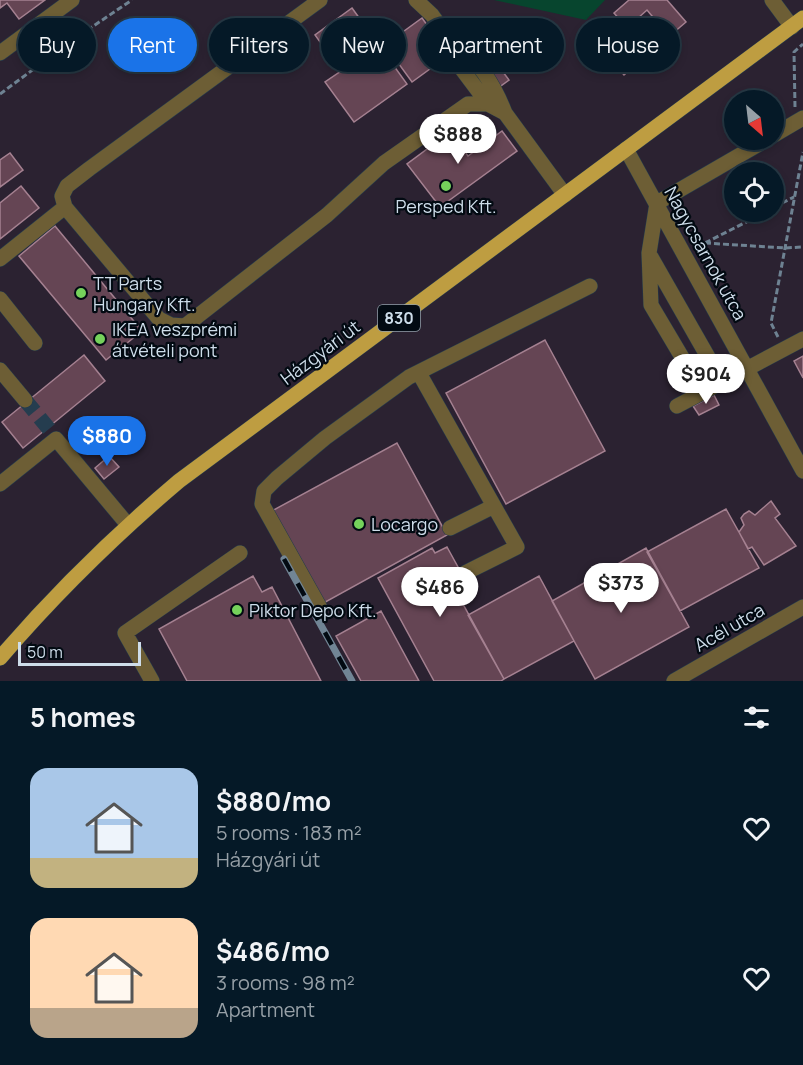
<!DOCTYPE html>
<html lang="en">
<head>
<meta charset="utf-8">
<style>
  body { margin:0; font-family:Manrope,sans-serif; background:#0e222f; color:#f1f3f6; height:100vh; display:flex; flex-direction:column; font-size:22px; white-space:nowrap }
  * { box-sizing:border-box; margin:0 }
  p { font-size:20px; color:#97a0a7 }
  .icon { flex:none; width:33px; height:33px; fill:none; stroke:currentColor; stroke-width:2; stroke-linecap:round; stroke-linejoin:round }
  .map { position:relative; height:681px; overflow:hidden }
  .details { display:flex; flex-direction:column; background:#051927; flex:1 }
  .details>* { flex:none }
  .banner { position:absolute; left:18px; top:18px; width:768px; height:54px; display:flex; gap:12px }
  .needle { width:39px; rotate:152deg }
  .tools { position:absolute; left:724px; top:90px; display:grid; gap:12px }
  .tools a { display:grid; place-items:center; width:60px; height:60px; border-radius:50%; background:#051927; box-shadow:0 3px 9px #0003,0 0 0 2px #263844; font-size:30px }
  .scale { position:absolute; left:18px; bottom:15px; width:123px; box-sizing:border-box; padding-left:6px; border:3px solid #ceddea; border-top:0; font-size:16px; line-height:21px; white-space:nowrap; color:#ceddea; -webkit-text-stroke:4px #020a12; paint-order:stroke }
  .price { position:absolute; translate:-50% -51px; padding:0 14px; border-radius:21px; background:#fff; color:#222; font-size:20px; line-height:39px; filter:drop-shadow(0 2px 3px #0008) }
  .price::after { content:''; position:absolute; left:50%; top:36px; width:18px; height:14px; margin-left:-9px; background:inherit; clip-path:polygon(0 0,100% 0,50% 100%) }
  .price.selected { background:#1a73e8; color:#fff }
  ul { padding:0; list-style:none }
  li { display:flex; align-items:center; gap:18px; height:150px; padding:0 30px }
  li span { display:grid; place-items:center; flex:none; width:168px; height:120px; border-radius:18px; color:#555 }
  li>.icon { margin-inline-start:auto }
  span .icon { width:72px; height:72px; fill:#fffc; stroke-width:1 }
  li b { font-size:26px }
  h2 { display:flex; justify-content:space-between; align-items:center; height:72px; padding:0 30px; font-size:26px }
  .chip { padding:0 21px; border-radius:27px; background:#051927; box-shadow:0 3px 9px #0003,0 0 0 2px #263844; font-size:21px; line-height:54px }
  .chip.selected { background:#1a73e8; color:#fff }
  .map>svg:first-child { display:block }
  .industrial { fill:#2b2231; fill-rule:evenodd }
  .green { fill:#07452e }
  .building { fill:#654554; stroke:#a58191; stroke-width:1.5 }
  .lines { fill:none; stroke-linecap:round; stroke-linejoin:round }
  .minor-tunnel { stroke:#253d4f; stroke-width:15; stroke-dasharray:15 8; stroke-linecap:butt }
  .minor-casing { stroke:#233b4d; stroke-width:16 }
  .major-casing { stroke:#233b4d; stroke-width:16 }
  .path { stroke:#6e8292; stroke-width:3; stroke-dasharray:6 3; stroke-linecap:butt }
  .minor { stroke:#6d5e35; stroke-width:15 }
  .major { stroke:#be9d41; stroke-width:15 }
  .rail-casing { stroke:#718595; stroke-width:7 }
  .rail { stroke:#020a12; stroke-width:4.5; stroke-dasharray:14; stroke-linecap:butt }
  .poi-dot { fill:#75d25b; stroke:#020a12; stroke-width:2 }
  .labels { text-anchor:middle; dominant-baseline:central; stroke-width:4.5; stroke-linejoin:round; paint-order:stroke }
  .shield { fill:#020a12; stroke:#919ea9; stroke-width:1.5 }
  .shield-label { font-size:16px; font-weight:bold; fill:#ceddea }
  .poi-label { font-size:18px; fill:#ceddea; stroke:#020a12; text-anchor:start }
  .street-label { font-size:18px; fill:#ceddea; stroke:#020a12 }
</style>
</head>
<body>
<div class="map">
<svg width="803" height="681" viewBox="0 0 803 681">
  <rect width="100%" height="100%" fill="#072134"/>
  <path class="industrial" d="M0 0H803V681H0ZM735 100H774V140H735ZM735 172H774V212H735Z"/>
  <path class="green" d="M494 0H605L586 20Z"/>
  <path class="building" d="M0 0H45L19 19 7 3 0 8Z
    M629 0H667L686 22 624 75 607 55 652 16 647 10 627 28 614 13Z
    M352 8 407 84 354 122 325 82 341 71 315 35Z
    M422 18 449 55 412 82 385 45Z
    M485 48 509 80 487 96 463 65Z
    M502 131 517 151 440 207 407 164 450 132 468 156Z
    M10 153 23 170 0 187V160Z
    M21 186 39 208 0 239V203Z
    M55 226 142 331 106 360 19 256Z
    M545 340 605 451 506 504 446 393Z
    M84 355 105 381 23 448 2 422Z
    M803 356V378L794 361Z
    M714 395 719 405 699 415 693 406Z
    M397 443 447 535 320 605 270 512Z
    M109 456 119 467 104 479 95 468Z
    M771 501 780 514 775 518 796 546 764 565 752 547 748 549 739 532 744 525 741 518 744 514 749 511 755 515Z
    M726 509 759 568 680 611 647 552Z
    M447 547 469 587 457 593 504 679 501 681H434L378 578 432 548 435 553Z
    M646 548 689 627 595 679 552 601Z
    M253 576 262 592 272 587 321 681H187L159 629Z
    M539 576 574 641 504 679 468 615Z
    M381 611 419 681H361L336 636Z"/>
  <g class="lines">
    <path class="minor-tunnel" d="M25 400 49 429"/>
    <g class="minor-casing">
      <path id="minor" d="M320 0 89 169 67 186 62 196 65 207 159 319 171 325 185 326 327 215 384 163 468 104H488L505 113 565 195
        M416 0 432 15 457 50 458 64 488 104
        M772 0 792 27
        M455 39C478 63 493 81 505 113
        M0 53 72 0
        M774 135 803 118
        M626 149 803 471
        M657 203 649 253 651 305 686 364H712
        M657 203 766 140
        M651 257 712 364 747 369
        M0 259 65 207
        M0 299 35 343
        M0 370 25 400
        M419 373 517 547 465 573
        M677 406 803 339
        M0 484 56 439 128 525
        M450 528 494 506
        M319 606 262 504 264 491 277 478 325 438 409 377 590 286
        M152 681 125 633 240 553
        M674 681 803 607"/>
    </g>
    <g class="major-casing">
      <path id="major" d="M0 658C55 594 114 536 179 481L803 18"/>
    </g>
    <path class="path" d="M0 94 77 37 132 0
      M795 107 794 52 803 44
      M774 207 794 197
      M705 243 785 248 803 247
      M697 247 766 212
      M778 337 771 323 803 152"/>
    <use href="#minor" class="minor"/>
    <use href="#major" class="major"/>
    <g class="rail-casing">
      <path id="rail" d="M284 559 352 681"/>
    </g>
    <use href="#rail" class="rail"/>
  </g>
  <g class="poi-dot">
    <circle cx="446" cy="186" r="6"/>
    <circle cx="81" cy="293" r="6"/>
    <circle cx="100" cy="339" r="6"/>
    <circle cx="359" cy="524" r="6"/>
    <circle cx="237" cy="610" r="6"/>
  </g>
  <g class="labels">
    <rect class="shield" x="378" y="305" width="42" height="26" rx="4.5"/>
    <g class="shield-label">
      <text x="399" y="318">830</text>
    </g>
    <g class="poi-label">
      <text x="446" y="206" text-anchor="middle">Persped Kft.</text>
      <text x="93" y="283">TT Parts<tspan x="93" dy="21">Hungary Kft.</tspan></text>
      <text x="112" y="329">IKEA veszprémi<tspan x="112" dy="21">átvételi pont</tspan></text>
      <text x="371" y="524">Locargo</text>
      <text x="249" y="610">Piktor Depo Kft.</text>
    </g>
    <g class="street-label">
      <text transform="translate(706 253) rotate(61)">Nagycsarnok utca</text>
      <text transform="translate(320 352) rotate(-37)">Házgyári út</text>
      <text transform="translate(729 627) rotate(-30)">Acél utca</text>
    </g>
  </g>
</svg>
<div class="tools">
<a><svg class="needle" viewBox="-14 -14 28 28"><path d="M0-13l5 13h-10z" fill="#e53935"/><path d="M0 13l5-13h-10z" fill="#97a0a7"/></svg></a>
<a><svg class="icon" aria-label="locate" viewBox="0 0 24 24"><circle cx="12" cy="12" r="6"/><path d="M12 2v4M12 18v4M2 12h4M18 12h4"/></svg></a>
</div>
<div class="scale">50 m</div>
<b class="price" style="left:458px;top:165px">$888</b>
<b class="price" style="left:706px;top:405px">$904</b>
<b class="price selected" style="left:107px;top:467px">$880</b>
<b class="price" style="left:621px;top:614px">$373</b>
<b class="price" style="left:440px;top:618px">$486</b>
<div class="banner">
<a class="chip">Buy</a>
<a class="chip selected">Rent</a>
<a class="chip">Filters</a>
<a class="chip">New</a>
<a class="chip">Apartment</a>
<a class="chip">House</a>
</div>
</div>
<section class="details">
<h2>5 homes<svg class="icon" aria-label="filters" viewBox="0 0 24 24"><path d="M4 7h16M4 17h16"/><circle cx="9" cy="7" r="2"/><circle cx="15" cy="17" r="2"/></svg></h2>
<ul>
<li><span style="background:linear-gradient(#a9c7e8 75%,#c2b280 0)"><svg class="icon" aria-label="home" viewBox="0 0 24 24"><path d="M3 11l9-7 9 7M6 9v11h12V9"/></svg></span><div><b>$880/mo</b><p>5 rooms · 183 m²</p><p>Házgyári út</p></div><svg class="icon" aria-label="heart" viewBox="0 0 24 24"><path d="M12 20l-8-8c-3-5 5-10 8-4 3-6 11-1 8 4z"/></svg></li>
<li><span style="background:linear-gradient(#ffd9b3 75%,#b9a48a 0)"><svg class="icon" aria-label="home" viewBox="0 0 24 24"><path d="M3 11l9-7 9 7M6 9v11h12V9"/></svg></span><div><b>$486/mo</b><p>3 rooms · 98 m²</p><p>Apartment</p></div><svg class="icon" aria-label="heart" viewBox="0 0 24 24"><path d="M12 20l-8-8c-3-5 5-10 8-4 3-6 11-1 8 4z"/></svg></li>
</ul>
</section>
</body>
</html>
